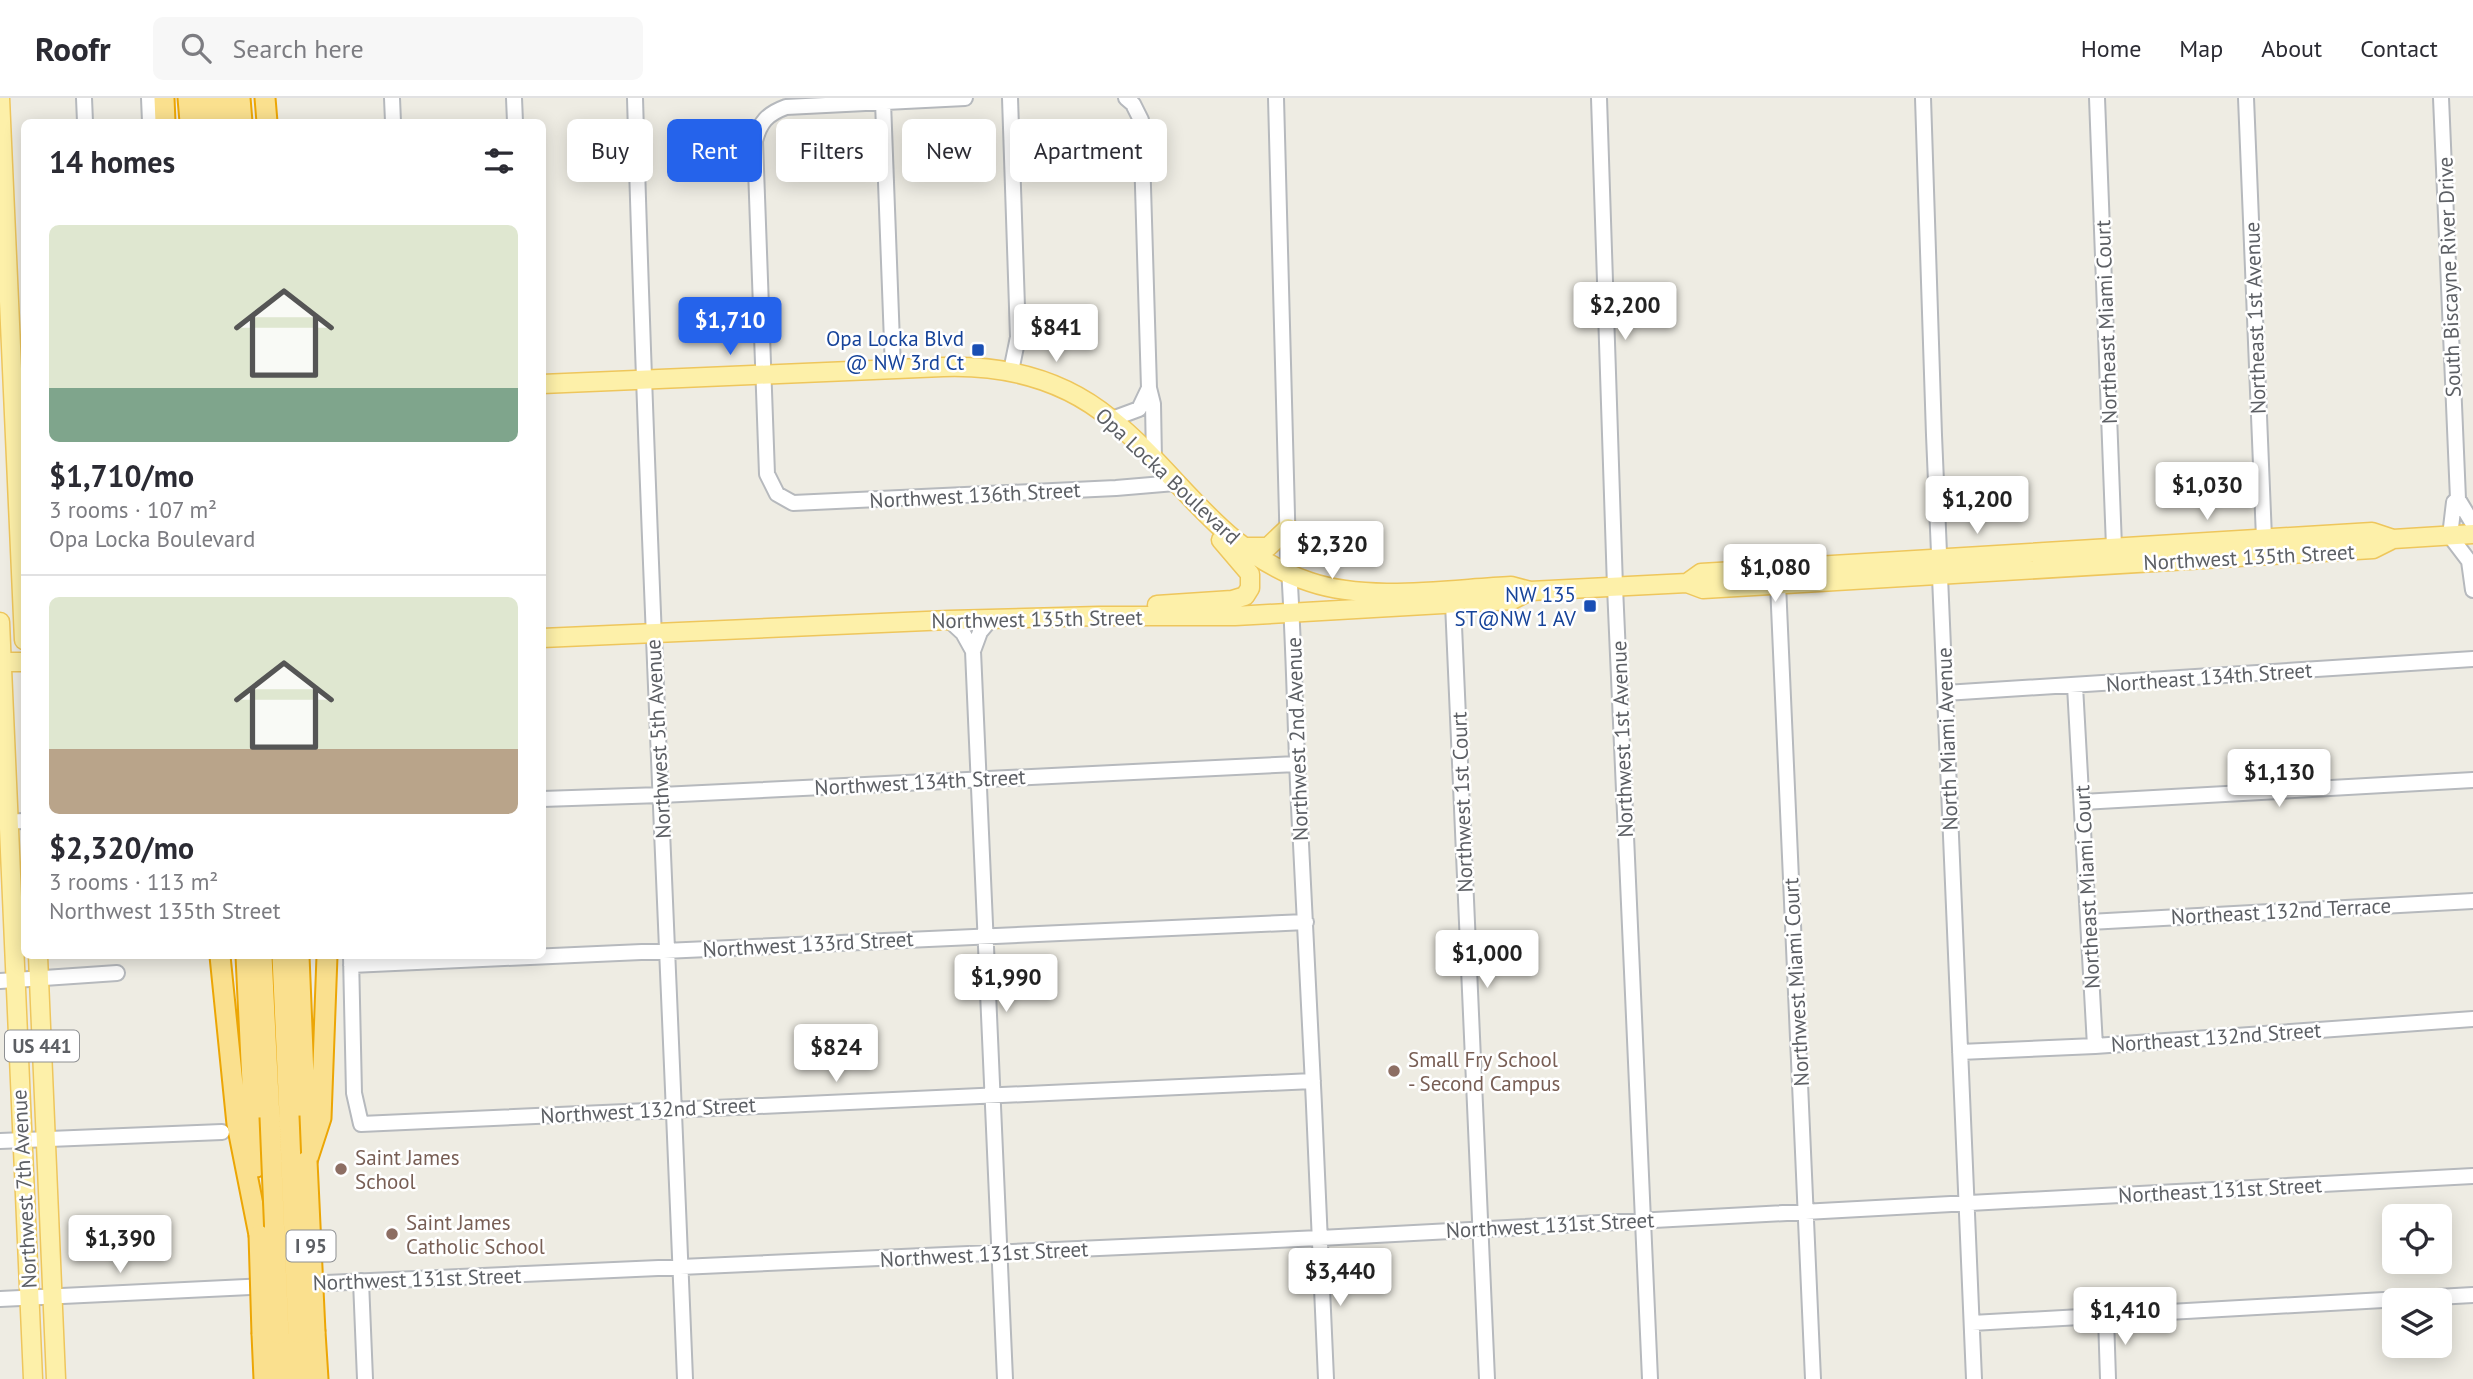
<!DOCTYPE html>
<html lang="en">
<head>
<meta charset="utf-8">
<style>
  body { margin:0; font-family:"PT Sans",sans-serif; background:#f7f7f7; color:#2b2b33; height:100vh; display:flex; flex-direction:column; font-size:26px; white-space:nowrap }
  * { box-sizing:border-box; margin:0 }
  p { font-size:23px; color:#7c7c81 }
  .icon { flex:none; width:38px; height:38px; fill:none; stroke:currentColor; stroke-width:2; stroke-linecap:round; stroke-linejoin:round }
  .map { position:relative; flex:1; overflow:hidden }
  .side { position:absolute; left:21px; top:21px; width:525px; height:840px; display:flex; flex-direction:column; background:#fff; border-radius:10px; box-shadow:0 4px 18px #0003 }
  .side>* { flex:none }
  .guide { position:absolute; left:567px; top:21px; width:665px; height:63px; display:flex; gap:14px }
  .controls { position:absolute; left:2382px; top:1106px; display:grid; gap:14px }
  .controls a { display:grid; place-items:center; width:70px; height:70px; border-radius:10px; background:#fff; box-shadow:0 4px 18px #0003; font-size:35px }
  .price { position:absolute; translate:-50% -60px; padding:0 16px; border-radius:7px; background:#fff; color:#222; font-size:23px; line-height:46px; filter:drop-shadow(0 2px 4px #0008) }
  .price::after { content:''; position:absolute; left:50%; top:42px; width:21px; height:16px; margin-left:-10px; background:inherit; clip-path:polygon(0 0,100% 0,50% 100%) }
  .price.on { background:#2563eb; color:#fff }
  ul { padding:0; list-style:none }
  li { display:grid; align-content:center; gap:14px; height:371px; padding:0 28px }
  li+li { border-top:2px solid #e1e1e2 }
  li span { display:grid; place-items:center; height:217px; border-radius:10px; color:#555 }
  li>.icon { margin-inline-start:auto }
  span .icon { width:126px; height:126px; fill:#fffc; stroke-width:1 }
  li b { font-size:30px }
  h2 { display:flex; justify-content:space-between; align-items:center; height:84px; padding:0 28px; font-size:30px }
  .pill { padding:0 24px; border-radius:10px; background:#fff; box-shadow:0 4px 18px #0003; font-size:24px; line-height:63px }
  .pill.on { background:#2563eb; color:#fff }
  header { display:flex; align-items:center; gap:42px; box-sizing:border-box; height:98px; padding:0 35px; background:#fff; border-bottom:2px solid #e1e1e2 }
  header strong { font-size:33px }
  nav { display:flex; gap:38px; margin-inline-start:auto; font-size:24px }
  .search { width:490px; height:63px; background:#f7f7f7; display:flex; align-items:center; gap:18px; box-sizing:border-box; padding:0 24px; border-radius:10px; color:#7c7c81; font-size:26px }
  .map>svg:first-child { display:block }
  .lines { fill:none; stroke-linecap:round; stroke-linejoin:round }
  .minor-casing { stroke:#b6b9bd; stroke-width:18 }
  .major-casing { stroke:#eec65c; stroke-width:21 }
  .highway-casing { stroke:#eca605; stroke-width:23 }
  .minor { stroke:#fff; stroke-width:14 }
  .major { stroke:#fdf0a9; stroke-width:18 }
  .highway { stroke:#fae08e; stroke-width:19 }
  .highway-bridge-casing { stroke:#eca605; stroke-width:23; stroke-linecap:butt }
  .highway-bridge { stroke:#fae08e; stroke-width:19 }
  .transit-dot { fill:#1a4fb4; stroke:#fff; stroke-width:2.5 }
  .education-dot { fill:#8d6e63; stroke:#fff; stroke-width:2.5 }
  .labels { text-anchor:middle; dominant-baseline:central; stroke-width:5; stroke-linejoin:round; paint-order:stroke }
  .shield { fill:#fff; stroke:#8d8f92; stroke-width:2 }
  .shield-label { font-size:19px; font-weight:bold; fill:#5c5f64 }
  .street-label { font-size:21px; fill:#5c5f64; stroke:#fff }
  .transit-label { font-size:21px; fill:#164399; stroke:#fff; text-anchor:end }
  .education-label { font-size:21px; fill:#785e54; stroke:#fff; text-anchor:start }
</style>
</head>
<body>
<header>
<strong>Roofr</strong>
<div class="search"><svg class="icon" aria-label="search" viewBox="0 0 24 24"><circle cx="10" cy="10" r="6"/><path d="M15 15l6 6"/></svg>Search here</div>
<nav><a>Home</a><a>Map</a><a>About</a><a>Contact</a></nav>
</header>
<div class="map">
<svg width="2473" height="1281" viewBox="0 0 2473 1281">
  <rect width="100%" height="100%" fill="#eeece3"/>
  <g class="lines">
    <g class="minor-casing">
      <path id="minor" d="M84 0 85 24
        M149 0 150 24
        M392 0 393 24
        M514 0 515 24
        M635 0C647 427 668 854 685 1281
        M965 0 786 9C767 16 760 24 755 43L767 376 777 396 793 405 1116 390 1175 385
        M1010 0 1018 239 1011 273
        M1126 0 1133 6 1141 22 1149 290 1153 306 1154 362
        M1276 0 1288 455C1295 552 1295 649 1301 746 1311 924 1318 1103 1326 1281
        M1599 0 1615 489 1650 1281
        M1923 0 1934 337 1974 1281
        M2097 0 2114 449
        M2246 0 2264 440
        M2441 0 2458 401 2473 426
        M883 4 893 271
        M1112 321 1139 311 1149 290
        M2458 401 2454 404 2450 438 2469 463 2473 492
        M1778 486 1813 1281
        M1453 505 1487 1281
        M991 521 980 534 973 553 1005 1281
        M949 522 963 535 973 553
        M2075 588 2095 948
        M1945 595 2473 561
        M542 701 661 697 1297 666
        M2082 704 2473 682
        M0 724 24 723
        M2089 824 2473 803
        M351 858 354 995 361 1026 1313 983
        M351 867 1306 824
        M0 883 117 875
        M1960 954 2095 948 2473 921
        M0 1043 222 1034
        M361 1183 365 1281
        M304 1186 1320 1140 2473 1078
        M0 1201 269 1188
        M2106 1219 2108 1281
        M1972 1225 2473 1197"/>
    </g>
    <g class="major-casing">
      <path id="major" d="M0 0 24 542
        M542 286 943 269C1004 267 1063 281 1111 321 1181 377 1219 454 1310 484 1369 504 1449 491 1511 488L1530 493 1687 485 1703 491 2373 451 2393 441
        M1244 449H1268L1288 430
        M1687 485 1701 475 2372 434 2393 441 2473 436
        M1157 507 1232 502 1245 498 1250 490V476L1221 442
        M0 524 33 1281
        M542 540 949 522 1099 518H1235L1512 502 1530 493
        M0 564H24
        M38 858 56 1281"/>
    </g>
    <g class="highway-casing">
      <path id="highway" d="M164 0 165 24
        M188 0 190 24
        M206 0 207 24
        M224 0 226 24
        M240 0 242 24
        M265 0 267 24
        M220 858 237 1026 259 1137
        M246 858 256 1069
        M262 858 270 1019
        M282 858 289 1018
        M299 858 307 1051
        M307 1063 321 1020 327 858
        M315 1234 318 1281
        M298 1235 300 1281
        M262 1236 264 1281
        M279 1236 281 1281"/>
    </g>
    <use href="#minor" class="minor"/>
    <use href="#major" class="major"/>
    <use href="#highway" class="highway"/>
    <g class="highway-bridge-casing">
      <path id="highway-bridge" d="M289 1018 298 1235
        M270 1019 279 1236
        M307 1063 315 1234
        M259 1137 262 1236"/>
    </g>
    <use href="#highway-bridge" class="highway-bridge"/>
  </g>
  <g class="transit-dot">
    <rect x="971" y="245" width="14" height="14" rx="3.5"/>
    <rect x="1583" y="501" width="14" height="14" rx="3.5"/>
  </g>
  <g class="education-dot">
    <circle cx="1394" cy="973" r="7"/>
    <circle cx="341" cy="1071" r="7"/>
    <circle cx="392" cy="1136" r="7"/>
  </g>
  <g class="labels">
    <g class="shield">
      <rect x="5" y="932.5" width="74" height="31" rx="5"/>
      <rect x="286.5" y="1132.5" width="49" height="31" rx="5"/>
    </g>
    <g class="shield-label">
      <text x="42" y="948">US 441</text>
      <text x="311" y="1148">I 95</text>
    </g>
    <g class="street-label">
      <text transform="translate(2449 179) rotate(-92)">South Biscayne River Drive</text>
      <text transform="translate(2255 220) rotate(-92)">Northeast 1st Avenue</text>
      <text transform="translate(2106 224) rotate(-92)">Northeast Miami Court</text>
      <text transform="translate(1168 378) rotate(43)">Opa Locka Boulevard</text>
      <text transform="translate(975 397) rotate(-3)">Northwest 136th Street</text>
      <text transform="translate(2249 459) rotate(-3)">Northwest 135th Street</text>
      <text transform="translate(1037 521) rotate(-1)">Northwest 135th Street</text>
      <text transform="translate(2209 579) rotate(-4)">Northeast 134th Street</text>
      <text transform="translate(658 641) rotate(-93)">Northwest 5th Avenue</text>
      <text transform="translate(1297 641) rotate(-92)">Northwest 2nd Avenue</text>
      <text transform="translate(1622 641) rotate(-92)">Northwest 1st Avenue</text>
      <text transform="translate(1947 641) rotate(-92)">North Miami Avenue</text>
      <text transform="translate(920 684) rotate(-3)">Northwest 134th Street</text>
      <text transform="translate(1462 704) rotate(-92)">Northwest 1st Court</text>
      <text transform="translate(2087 789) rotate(-93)">Northeast Miami Court</text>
      <text transform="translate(2281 813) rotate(-3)">Northeast 132nd Terrace</text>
      <text transform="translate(808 846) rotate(-3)">Northwest 133rd Street</text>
      <text transform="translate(1796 884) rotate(-93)">Northwest Miami Court</text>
      <text transform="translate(2216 939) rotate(-4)">Northeast 132nd Street</text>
      <text transform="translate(648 1012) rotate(-3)">Northwest 132nd Street</text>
      <text transform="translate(24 1091) rotate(-93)">Northwest 7th Avenue</text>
      <text transform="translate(2220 1092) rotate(-3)">Northeast 131st Street</text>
      <text transform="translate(1550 1127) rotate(-3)">Northwest 131st Street</text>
      <text transform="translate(984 1156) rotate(-3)">Northwest 131st Street</text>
      <text transform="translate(417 1181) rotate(-2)">Northwest 131st Street</text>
    </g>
    <g class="transit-label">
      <text x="964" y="240">Opa Locka Blvd<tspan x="964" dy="24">@ NW 3rd Ct</tspan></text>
      <text x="1576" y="496">NW 135<tspan x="1576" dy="24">ST@NW 1 AV</tspan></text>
    </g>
    <g class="education-label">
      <text x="1408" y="961">Small Fry School<tspan x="1408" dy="24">- Second Campus</tspan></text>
      <text x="355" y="1059">Saint James<tspan x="355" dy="24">School</tspan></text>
      <text x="406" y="1124">Saint James<tspan x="406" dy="24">Catholic School</tspan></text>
    </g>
  </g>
</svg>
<div class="controls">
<a><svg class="icon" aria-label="locate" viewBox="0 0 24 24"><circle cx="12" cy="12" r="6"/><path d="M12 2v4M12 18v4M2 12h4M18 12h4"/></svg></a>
<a><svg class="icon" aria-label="layers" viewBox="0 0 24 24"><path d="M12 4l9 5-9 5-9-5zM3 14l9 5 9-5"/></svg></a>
</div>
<b class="price" style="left:1625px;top:244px">$2,200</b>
<b class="price on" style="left:730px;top:259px">$1,710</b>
<b class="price" style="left:1056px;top:266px">$841</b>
<b class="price" style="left:2207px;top:424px">$1,030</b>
<b class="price" style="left:1977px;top:438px">$1,200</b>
<b class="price" style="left:1332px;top:483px">$2,320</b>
<b class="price" style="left:1775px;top:506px">$1,080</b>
<b class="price" style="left:2279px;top:711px">$1,130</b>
<b class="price" style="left:1487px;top:892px">$1,000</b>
<b class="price" style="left:1006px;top:916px">$1,990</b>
<b class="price" style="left:836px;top:986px">$824</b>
<b class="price" style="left:120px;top:1177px">$1,390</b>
<b class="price" style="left:1340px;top:1210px">$3,440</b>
<b class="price" style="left:2125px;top:1249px">$1,410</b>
<div class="guide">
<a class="pill">Buy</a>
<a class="pill on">Rent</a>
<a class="pill">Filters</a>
<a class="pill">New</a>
<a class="pill">Apartment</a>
</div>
<section class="side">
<h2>14 homes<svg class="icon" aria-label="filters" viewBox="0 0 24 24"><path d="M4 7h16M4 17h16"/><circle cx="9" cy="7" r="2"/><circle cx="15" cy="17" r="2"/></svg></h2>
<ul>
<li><span style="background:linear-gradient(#dfe7d0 75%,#7fa58c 0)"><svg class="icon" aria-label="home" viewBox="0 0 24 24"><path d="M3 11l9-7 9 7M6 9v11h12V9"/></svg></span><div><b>$1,710/mo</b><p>3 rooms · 107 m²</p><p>Opa Locka Boulevard</p></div></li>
<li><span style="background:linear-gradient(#dfe7d0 70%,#b9a48a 0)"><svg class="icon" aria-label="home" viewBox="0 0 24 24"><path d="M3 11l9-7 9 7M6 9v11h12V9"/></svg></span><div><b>$2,320/mo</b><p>3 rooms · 113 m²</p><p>Northwest 135th Street</p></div></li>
</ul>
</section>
</div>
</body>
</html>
